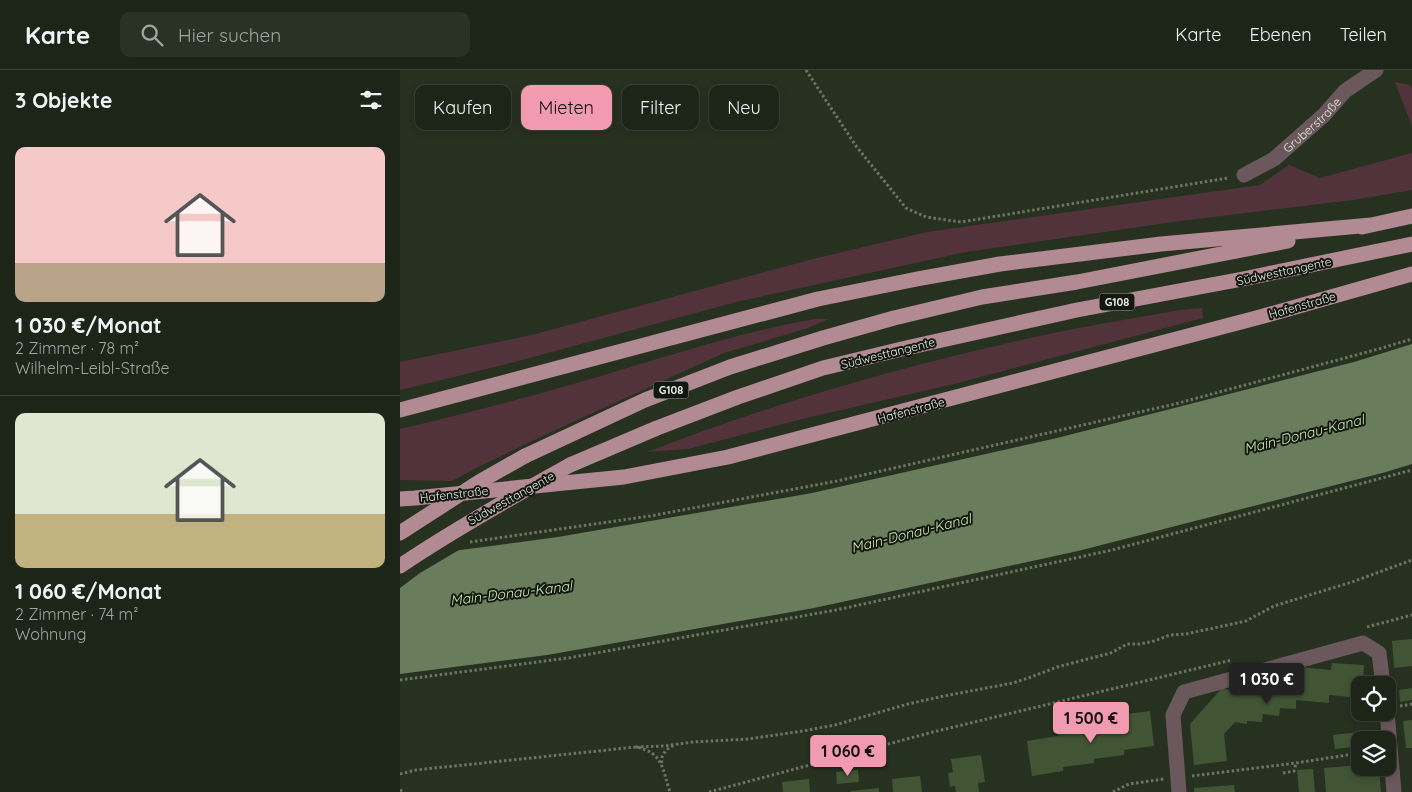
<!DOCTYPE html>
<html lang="de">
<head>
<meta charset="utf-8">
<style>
  body { margin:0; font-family:Quicksand,sans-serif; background:#2a3125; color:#f1f3f6; height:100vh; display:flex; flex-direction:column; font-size:19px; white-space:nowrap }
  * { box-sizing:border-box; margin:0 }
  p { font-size:16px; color:#a0a5a2 }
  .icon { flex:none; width:28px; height:28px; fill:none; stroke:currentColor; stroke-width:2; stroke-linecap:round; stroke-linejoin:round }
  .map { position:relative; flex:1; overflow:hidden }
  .drawer { display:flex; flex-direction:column; background:#1d2518; width:400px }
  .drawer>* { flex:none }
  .guide { position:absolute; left:15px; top:15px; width:475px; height:45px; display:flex; gap:10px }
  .controls { position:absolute; left:951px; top:606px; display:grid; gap:10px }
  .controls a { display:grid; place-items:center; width:45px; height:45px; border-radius:10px; background:#1d2518; box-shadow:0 2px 8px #0003,0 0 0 1px #3b4237; font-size:25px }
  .price { position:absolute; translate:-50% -42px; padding:0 11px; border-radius:5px; background:#f29ab0; color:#111; font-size:16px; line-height:32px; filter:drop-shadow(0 1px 2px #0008) }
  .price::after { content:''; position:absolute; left:50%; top:30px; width:15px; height:11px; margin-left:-8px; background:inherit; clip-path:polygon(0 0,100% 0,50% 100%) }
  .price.on { background:#222; color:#fff }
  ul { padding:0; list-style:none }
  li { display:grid; align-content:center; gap:10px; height:265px; padding:0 15px }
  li+li { border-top:1px solid #3b4237 }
  li span { display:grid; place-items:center; height:155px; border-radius:10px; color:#555 }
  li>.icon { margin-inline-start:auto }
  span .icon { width:90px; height:90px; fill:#fffc; stroke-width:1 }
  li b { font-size:21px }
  h2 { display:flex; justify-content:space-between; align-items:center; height:60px; padding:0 15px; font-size:21px }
  .chip { padding:0 18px; border-radius:10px; background:#1d2518; box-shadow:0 2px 8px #0003,0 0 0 1px #3b4237; font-size:18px; line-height:45px }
  .chip.on { background:#f29ab0; color:#111 }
  header { display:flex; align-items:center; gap:30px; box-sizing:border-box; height:70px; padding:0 25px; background:#1d2518; border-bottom:1px solid #3b4237 }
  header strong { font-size:24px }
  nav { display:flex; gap:28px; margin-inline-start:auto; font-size:18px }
  .search { width:350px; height:45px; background:#2a3125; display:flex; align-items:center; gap:12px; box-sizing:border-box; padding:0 18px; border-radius:10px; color:#a0a5a2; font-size:19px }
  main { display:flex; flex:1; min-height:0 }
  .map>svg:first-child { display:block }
  .green { fill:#53333b }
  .water { fill:#697d5c }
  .pier { fill:#273120 }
  .building { fill:#415434 }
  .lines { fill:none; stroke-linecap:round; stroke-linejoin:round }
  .path { stroke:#6b7465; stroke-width:3; stroke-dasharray:2.5 2.5; stroke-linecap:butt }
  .minor { stroke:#6b585c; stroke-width:15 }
  .trunk { stroke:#b28a93; stroke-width:15 }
  .trunk-bridge { stroke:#b28a93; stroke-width:15 }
  .labels { text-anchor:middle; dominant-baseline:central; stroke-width:4; stroke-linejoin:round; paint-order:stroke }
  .shield { fill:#131710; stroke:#a7ada3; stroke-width:1 }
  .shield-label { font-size:11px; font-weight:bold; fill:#e6ede2 }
  .street-label { font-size:12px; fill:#e6ede2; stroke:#131710 }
  .water-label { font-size:14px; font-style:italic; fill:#c8ebb1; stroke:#131710 }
</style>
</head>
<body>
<header>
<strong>Karte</strong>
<div class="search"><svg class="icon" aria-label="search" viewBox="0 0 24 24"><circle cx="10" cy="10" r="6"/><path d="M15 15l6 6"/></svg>Hier suchen</div>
<nav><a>Karte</a><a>Ebenen</a><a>Teilen</a></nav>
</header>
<main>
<section class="drawer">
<h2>3 Objekte<svg class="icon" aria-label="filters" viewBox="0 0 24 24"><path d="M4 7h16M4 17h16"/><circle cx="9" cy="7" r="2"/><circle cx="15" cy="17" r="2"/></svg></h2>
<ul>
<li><span style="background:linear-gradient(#f6c9c9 75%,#b9a48a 0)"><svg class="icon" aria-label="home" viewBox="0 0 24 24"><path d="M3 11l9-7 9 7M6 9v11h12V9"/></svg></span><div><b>1 030 €/Monat</b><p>2 Zimmer · 78 m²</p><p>Wilhelm-Leibl-Straße</p></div></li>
<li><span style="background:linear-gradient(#dfe7d0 65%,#c2b280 0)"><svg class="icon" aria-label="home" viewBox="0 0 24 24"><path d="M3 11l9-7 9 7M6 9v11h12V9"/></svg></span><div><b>1 060 €/Monat</b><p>2 Zimmer · 74 m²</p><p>Wohnung</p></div></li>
</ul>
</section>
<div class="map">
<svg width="1012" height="722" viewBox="0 0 1012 722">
  <rect width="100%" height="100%" fill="#273120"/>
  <path class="green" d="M995 12 1010 15 1012 18V56Z
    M1012 83V120L953 130 780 151 566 182 336 232 107 294 0 320V292L132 265 417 188 527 162 860 115 889 95 920 108Z
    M802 238 803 248 558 313 398 350 288 379 247 382C373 333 503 296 635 267 683 256 732 249 780 240Z
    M415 249H429L405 259 324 283 151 362 80 396 52 411 0 410V359C59 345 118 330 177 313 256 290 334 263 415 249Z"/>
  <path class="water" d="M1012 274V394L986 402 678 481 414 538 147 585 0 604V488L158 467 412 423 657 368 954 292Z"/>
  <path class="pier" d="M64 477 20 503 0 518V485Z"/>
  <path class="building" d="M1012 569V596L994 598 992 571Z
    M932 593 964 595 963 615H960V628L929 625V633L896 630V639L880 638 879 646 863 644 862 652 847 651V654L835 652 824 664 827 691 794 695 790 654 821 619 849 621V619L865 620V612L882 613V605L898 606 899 597 931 600Z
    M1012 618V630L1000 632 999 620Z
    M750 641 754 676 724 680V685L694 689V693L663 697V701L632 706 627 671 658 666V663L690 658 689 654 720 650 719 645Z
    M1012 650V678H1006L1003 651Z
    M960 662 961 670H960V676L935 679 933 665Z
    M581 685 585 712 578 713 579 722H556L555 716 550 717 548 703 553 702 551 689Z
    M960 695V698H979L981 722H926L924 698Z
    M913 699 915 722H899L897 700Z
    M458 700 459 712 437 714 436 702Z
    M520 706 522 722H493L492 709Z
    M409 709 410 722H383L382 712Z
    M834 715 835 722H794V718Z
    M479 718V722H451V721Z"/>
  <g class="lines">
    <path class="path" d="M406 0 456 76 506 138 526 147 561 152 828 108
      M70 472 250 446 437 411 775 334 982 278 1012 269
      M967 557 1012 545
      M0 610 168 588 436 540 712 480 1012 400
      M1000 636 1012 634
      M236 677 264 676 293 672 348 669 403 661 435 655 508 634 544 626 613 613 631 607 657 597 711 583 727 574H740L754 571 770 565 786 564 846 551 874 536 952 512 1012 490
      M262 693C260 684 267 679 274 675
      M883 703 894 701 896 693
      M0 704 16 700 236 677C264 683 262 699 270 722
      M792 706 896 693 960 683
      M0 720 4 722
      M309 722 533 662 832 590
      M713 722 729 714 764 709"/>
    <g class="minor">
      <path id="s1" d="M844 105 874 89 924 45 945 21 976 0"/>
      <path d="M987 642 994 722"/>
      <path d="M779 722 773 645 784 622 963 573 979 583 983 615"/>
    </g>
    <path class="trunk" d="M962 157 1012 146
      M0 340 418 229 517 209 600 194 761 174 971 155
      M125 386 245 330 330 297 423 268 494 248 582 227 677 212 888 171
      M170 395 257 358 338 327 423 298 506 278 677 240 848 208 1012 174
      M0 429 15 428 224 407 328 387 860 247 1012 204"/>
    <path class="trunk-bridge" d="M0 463 79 412 125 386
      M0 496C55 459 112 427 170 395"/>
  </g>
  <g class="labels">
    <g class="shield">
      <rect x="699.5" y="223.5" width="35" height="17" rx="4"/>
      <rect x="253.5" y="311.5" width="35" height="17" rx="4"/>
    </g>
    <g class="shield-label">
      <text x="717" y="232">G108</text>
      <text x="271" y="320">G108</text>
    </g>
    <g class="street-label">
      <text stroke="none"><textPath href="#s1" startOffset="85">Gruberstraße</textPath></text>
      <text transform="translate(884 201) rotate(-12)">Südwesttangente</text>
      <text transform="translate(902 235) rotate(-16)">Hafenstraße</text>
      <text transform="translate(488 283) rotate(-14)">Südwesttangente</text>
      <text transform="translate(511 340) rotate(-15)">Hafenstraße</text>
      <text transform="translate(54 424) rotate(-6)">Hafenstraße</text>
      <text transform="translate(111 428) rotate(-29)">Südwesttangente</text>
    </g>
    <g class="water-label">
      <text transform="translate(904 364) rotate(-14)">Main-Donau-Kanal</text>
      <text transform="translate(511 463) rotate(-14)">Main-Donau-Kanal</text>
      <text transform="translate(111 523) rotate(-7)">Main-Donau-Kanal</text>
    </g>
  </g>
</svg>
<div class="controls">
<a><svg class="icon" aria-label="locate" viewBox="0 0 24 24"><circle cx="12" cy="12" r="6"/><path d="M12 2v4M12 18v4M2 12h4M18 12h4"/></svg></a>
<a><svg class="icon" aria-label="layers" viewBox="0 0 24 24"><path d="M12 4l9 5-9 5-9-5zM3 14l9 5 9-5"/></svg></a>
</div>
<b class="price on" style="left:867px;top:635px">1 030 €</b>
<b class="price" style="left:691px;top:674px">1 500 €</b>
<b class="price" style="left:448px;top:707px">1 060 €</b>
<div class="guide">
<a class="chip">Kaufen</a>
<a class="chip on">Mieten</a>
<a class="chip">Filter</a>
<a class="chip">Neu</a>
</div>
</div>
</main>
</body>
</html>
